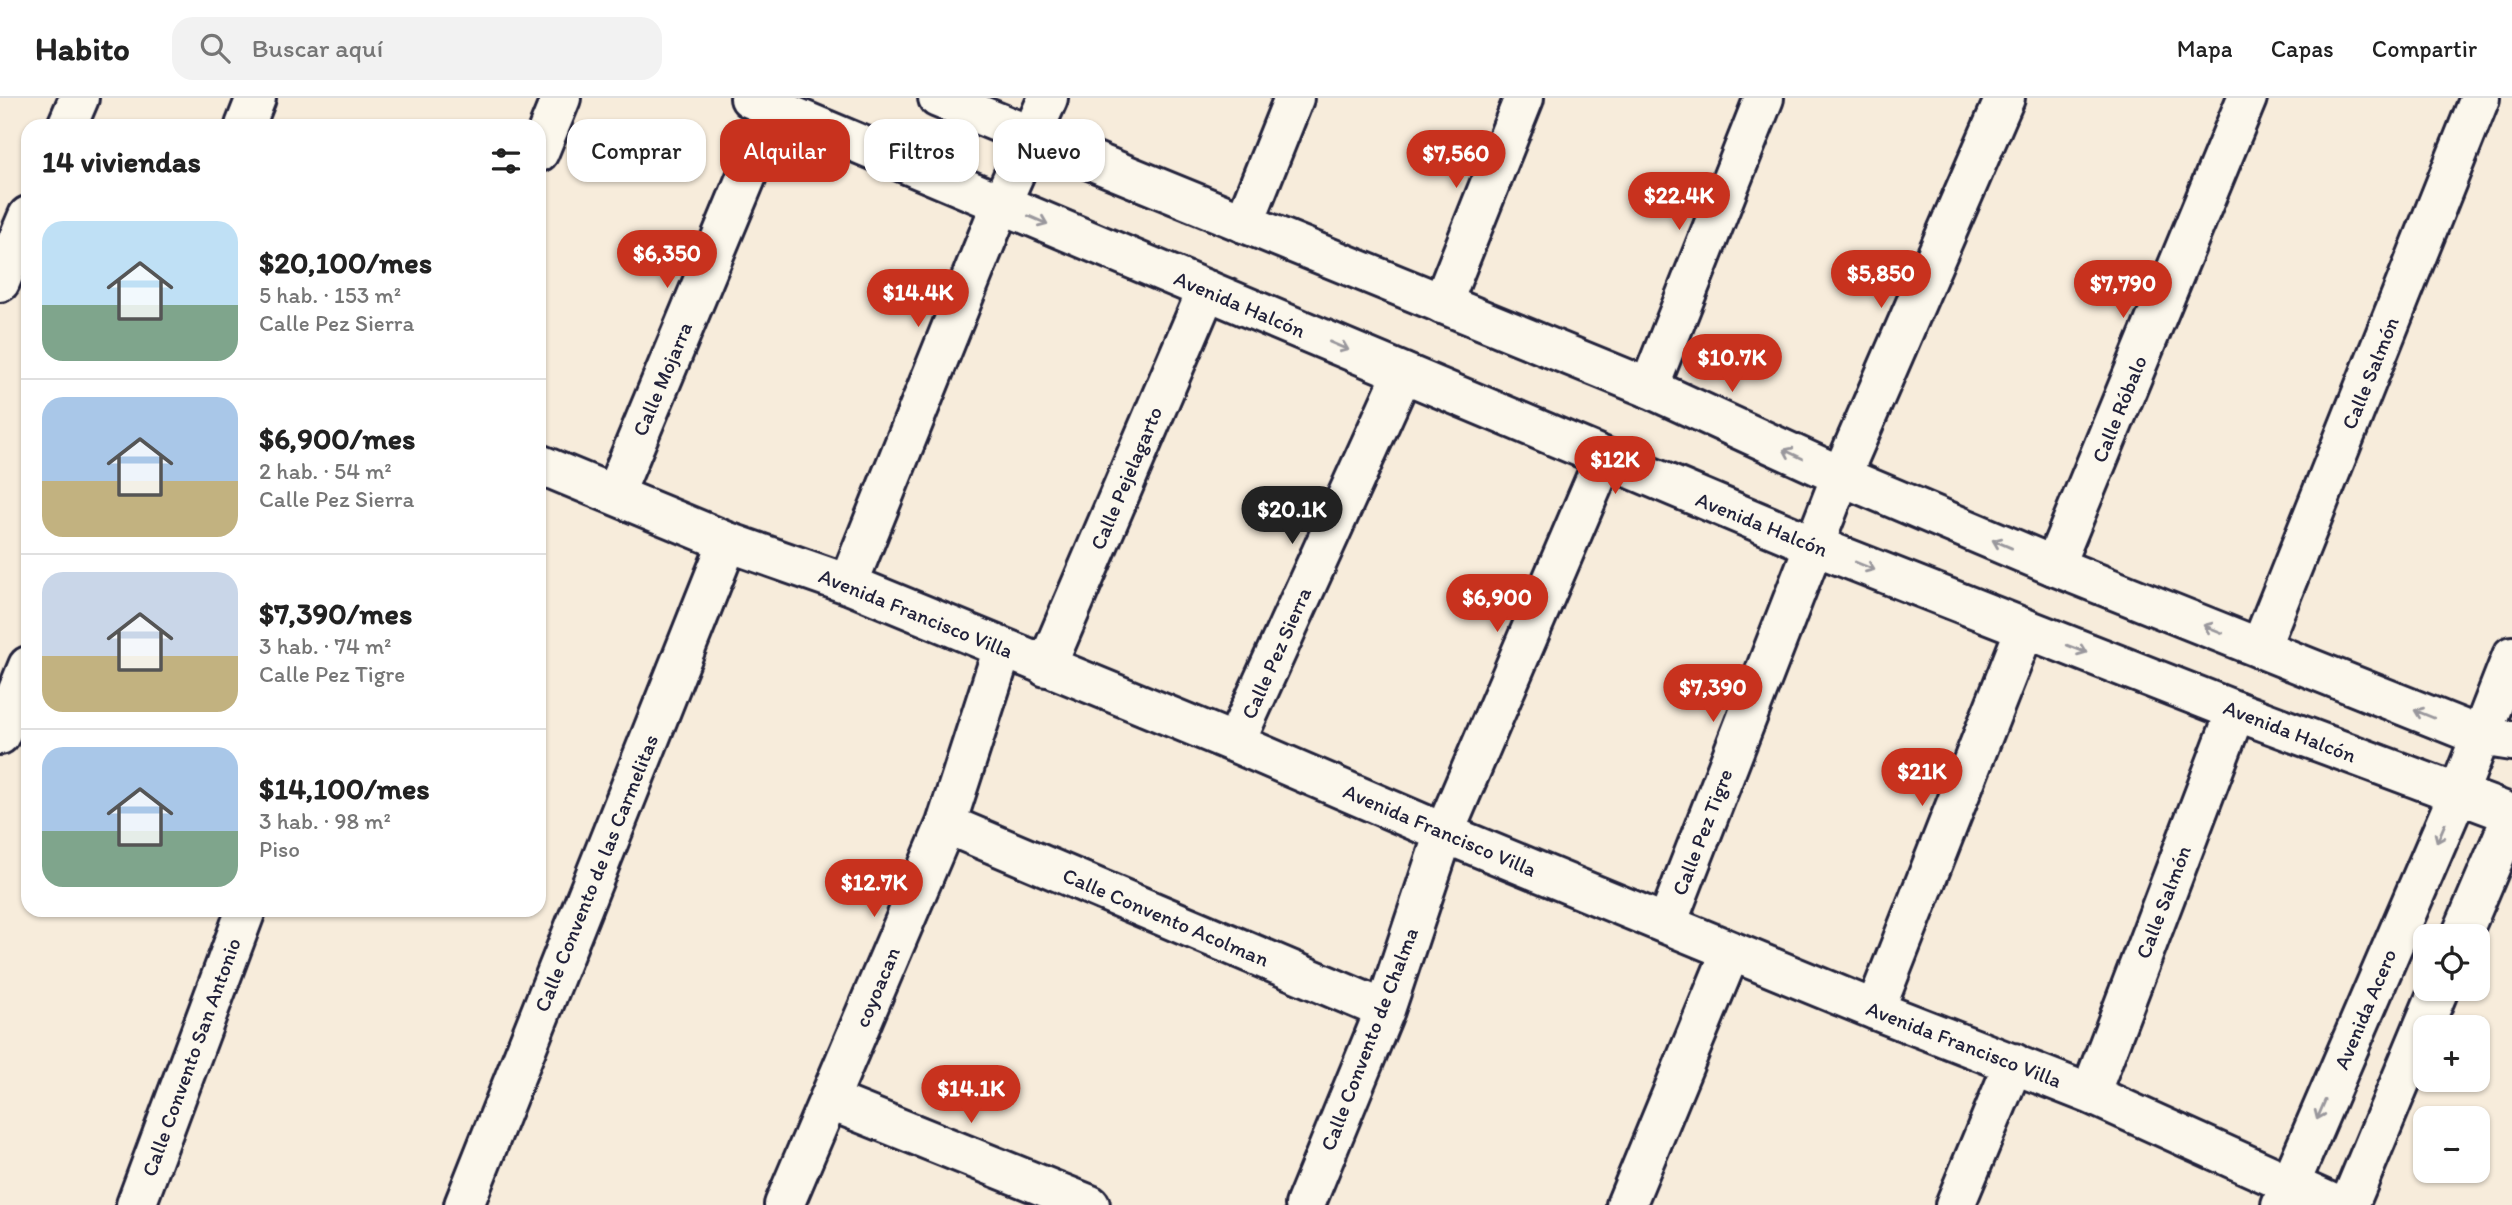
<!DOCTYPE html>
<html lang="es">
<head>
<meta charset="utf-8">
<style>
  body { margin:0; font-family:Itim,sans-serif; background:#f2f2f2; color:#222; height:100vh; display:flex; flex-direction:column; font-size:26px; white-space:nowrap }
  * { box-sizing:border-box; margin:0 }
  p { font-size:23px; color:#767676 }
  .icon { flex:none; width:38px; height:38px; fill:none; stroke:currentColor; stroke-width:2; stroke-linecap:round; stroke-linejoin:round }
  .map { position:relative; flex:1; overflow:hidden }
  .drawer { position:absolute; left:21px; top:21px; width:525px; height:798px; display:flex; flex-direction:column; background:#fff; border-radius:21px; box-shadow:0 2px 5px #0004 }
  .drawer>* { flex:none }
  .hud { position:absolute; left:567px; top:21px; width:665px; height:63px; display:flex; gap:14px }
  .tools { position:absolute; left:2413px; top:826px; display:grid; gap:14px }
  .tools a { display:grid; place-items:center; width:77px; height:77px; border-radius:14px; background:#fff; box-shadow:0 2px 5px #0004; font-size:35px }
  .price { position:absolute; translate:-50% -60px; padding:0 16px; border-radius:24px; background:#c8321e; color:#fff; font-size:23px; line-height:46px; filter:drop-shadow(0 2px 4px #0008) }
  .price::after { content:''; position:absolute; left:50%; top:42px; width:21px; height:16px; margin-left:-10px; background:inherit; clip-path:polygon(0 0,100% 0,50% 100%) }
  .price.on { background:#222; color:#fff }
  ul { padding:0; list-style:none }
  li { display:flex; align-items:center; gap:21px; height:175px; padding:0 21px }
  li+li { border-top:2px solid #e0e0e0 }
  li span { display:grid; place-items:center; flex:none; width:196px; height:140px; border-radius:21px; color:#555 }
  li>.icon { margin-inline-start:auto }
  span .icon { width:84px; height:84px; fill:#fffc; stroke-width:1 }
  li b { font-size:30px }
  h2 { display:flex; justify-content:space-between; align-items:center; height:84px; padding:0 21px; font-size:30px }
  .pill { padding:0 24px; border-radius:21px; background:#fff; box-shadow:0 2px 5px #0004; font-size:24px; line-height:63px }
  .pill.on { background:#c8321e; color:#fff }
  header { display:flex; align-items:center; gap:42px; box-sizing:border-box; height:98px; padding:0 35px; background:#fff; border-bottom:2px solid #e0e0e0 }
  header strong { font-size:33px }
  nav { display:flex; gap:38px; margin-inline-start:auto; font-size:24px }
  .search { width:490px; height:63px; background:#f2f2f2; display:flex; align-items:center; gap:18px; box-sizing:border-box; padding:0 24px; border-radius:21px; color:#767676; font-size:26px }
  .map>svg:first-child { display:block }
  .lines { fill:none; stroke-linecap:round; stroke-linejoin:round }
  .minor-casing { stroke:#22223b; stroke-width:44 }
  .tertiary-casing { stroke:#22223b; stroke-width:44 }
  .secondary-casing { stroke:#22223b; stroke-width:44 }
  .minor { stroke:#fbf7ec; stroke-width:38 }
  .tertiary { stroke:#fbf7ec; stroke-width:38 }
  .secondary { stroke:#fbf7ec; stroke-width:38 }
  .oneway { stroke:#99979c }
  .labels { text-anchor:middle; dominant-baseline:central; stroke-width:7; stroke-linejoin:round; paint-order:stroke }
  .street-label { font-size:21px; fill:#22223b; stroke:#fbf7ec }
</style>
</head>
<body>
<header>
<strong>Habito</strong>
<div class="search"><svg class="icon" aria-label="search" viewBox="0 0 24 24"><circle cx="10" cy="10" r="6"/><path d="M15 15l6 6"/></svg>Buscar aquí</div>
<nav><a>Mapa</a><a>Capas</a><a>Compartir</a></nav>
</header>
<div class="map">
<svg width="2512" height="1107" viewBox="0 0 2512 1107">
  <rect width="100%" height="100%" fill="#f7ecdb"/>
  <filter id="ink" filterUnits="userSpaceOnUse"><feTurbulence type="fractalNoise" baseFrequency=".0143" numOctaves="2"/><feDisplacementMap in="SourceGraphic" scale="14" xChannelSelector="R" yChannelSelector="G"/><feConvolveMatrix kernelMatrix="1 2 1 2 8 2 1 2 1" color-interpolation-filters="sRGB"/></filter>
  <g filter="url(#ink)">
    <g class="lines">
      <g class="minor-casing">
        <path id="minor" d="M539 54 561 0
          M1244 125 1294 0
          M1442 206 1524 0
          M1649 290 1764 0
          M539 366 728 444 848 486 1235 645 1444 735 1875 912 2090 996 2336 1107
          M614 397 775 10
          M2054 468 2247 0
          M848 486 1001 106 1048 0
          M2260 550 2480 0
          M1046 569 1207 192
          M1235 645 1403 275
          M946 726 1385 912
          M1667 825 1841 378 2005 0
          M1875 912 2025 531
          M2090 996 2236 613
          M829 1002 1090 1107
          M136 1107 246 812
          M464 1107 728 444
          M784 1107 946 726 1003 550
          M1305 1107 1385 912 1444 735 1604 361
          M1626 1107 1731 853
          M1955 1107 2014 965"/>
      </g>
      <g class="tertiary-casing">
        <path id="tertiary" d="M750 0 1813 447 2236 613 2512 716
          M938 0 1649 290 1841 378 2054 468 2480 638 2512 643
          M2461 838 2512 718
          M2281 1107 2458 696 2512 558
          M2349 1107 2439 891"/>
      </g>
      <g class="secondary-casing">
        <path id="secondary" d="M67 28 79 0
          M245 28 256 0
          M0 184 28 118
          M0 637 28 568"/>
      </g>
      <use href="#minor" class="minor"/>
      <use href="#tertiary" class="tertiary"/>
      <use href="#secondary" class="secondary"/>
    </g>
    <defs><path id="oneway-shaft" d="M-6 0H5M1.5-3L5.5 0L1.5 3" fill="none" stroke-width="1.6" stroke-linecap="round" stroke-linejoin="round" transform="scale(1.75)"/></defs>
    <g class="oneway">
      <use href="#oneway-shaft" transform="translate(1038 122) rotate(23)"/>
      <use href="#oneway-shaft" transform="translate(1339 248) rotate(23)"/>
      <use href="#oneway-shaft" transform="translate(1793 356) rotate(-155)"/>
      <use href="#oneway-shaft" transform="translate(2002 446) rotate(-157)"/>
      <use href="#oneway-shaft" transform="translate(1865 468) rotate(22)"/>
      <use href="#oneway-shaft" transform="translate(2213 531) rotate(-158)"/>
      <use href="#oneway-shaft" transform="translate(2077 551) rotate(21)"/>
      <use href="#oneway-shaft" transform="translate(2424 616) rotate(-158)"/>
      <use href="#oneway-shaft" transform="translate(2441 735) rotate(113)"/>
      <use href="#oneway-shaft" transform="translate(2321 1012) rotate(113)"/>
    </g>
  </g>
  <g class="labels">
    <g class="street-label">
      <text transform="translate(1240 206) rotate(23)">Avenida Halcón</text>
      <text transform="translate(2370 275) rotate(-68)">Calle Salmón</text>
      <text transform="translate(662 281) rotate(-67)">Calle Mojarra</text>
      <text transform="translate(2119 311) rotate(-68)">Calle Róbalo</text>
      <text transform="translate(1126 380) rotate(-67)">Calle Pejelagarto</text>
      <text transform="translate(1762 426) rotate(22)">Avenida Halcón</text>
      <text transform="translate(916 515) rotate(22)">Avenida Francisco Villa</text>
      <text transform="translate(1276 555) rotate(-66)">Calle Pez Sierra</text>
      <text transform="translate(2290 633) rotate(21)">Avenida Halcón</text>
      <text transform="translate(1440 732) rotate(23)">Avenida Francisco Villa</text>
      <text transform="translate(1702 734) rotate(-69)">Calle Pez Tigre</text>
      <text transform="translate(596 775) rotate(-68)">Calle Convento de las Carmelitas</text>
      <text transform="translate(2163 804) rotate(-69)">Calle Salmón</text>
      <text transform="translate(1166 819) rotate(23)">Calle Convento Acolman</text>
      <text transform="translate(877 889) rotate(-67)">coyoacan</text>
      <text transform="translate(2365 911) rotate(-67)">Avenida Acero</text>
      <text transform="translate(1369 941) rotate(-69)">Calle Convento de Chalma</text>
      <text transform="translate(1964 946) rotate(21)">Avenida Francisco Villa</text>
      <text transform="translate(191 959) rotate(-70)">Calle Convento San Antonio</text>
    </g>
  </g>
</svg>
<div class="tools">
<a><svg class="icon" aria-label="locate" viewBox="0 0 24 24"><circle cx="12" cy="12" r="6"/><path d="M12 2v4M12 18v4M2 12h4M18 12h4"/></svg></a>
<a>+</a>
<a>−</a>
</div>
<b class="price" style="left:1456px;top:92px">$7,560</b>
<b class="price" style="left:1679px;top:134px">$22.4K</b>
<b class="price" style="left:667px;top:192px">$6,350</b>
<b class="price" style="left:1881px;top:212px">$5,850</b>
<b class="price" style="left:2123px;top:222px">$7,790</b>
<b class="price" style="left:918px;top:231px">$14.4K</b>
<b class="price" style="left:1732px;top:296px">$10.7K</b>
<b class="price" style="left:1615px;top:398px">$12K</b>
<b class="price on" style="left:1292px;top:448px">$20.1K</b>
<b class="price" style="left:1497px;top:536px">$6,900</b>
<b class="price" style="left:1713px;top:626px">$7,390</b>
<b class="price" style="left:1922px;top:710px">$21K</b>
<b class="price" style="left:874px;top:821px">$12.7K</b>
<b class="price" style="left:971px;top:1027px">$14.1K</b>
<div class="hud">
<a class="pill">Comprar</a>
<a class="pill on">Alquilar</a>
<a class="pill">Filtros</a>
<a class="pill">Nuevo</a>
</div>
<section class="drawer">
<h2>14 viviendas<svg class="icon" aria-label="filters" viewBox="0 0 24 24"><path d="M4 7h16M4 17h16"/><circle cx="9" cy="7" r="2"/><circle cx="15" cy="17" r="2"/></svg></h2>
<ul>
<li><span style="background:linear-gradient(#bfe0f5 60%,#7fa58c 0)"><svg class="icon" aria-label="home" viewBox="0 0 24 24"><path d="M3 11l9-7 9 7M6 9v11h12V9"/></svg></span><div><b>$20,100/mes</b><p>5 hab. · 153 m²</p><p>Calle Pez Sierra</p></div></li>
<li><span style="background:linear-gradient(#a9c7e8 60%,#c2b280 0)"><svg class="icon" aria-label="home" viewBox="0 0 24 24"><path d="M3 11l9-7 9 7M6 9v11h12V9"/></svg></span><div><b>$6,900/mes</b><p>2 hab. · 54 m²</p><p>Calle Pez Sierra</p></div></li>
<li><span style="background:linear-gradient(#c9d6e8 60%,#c2b280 0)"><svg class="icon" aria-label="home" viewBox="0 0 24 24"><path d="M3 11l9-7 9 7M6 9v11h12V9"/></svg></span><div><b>$7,390/mes</b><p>3 hab. · 74 m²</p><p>Calle Pez Tigre</p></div></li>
<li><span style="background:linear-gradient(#a9c7e8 60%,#7fa58c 0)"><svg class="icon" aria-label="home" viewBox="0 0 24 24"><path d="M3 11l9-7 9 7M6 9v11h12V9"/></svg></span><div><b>$14,100/mes</b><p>3 hab. · 98 m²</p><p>Piso</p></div></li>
</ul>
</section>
</div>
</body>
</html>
